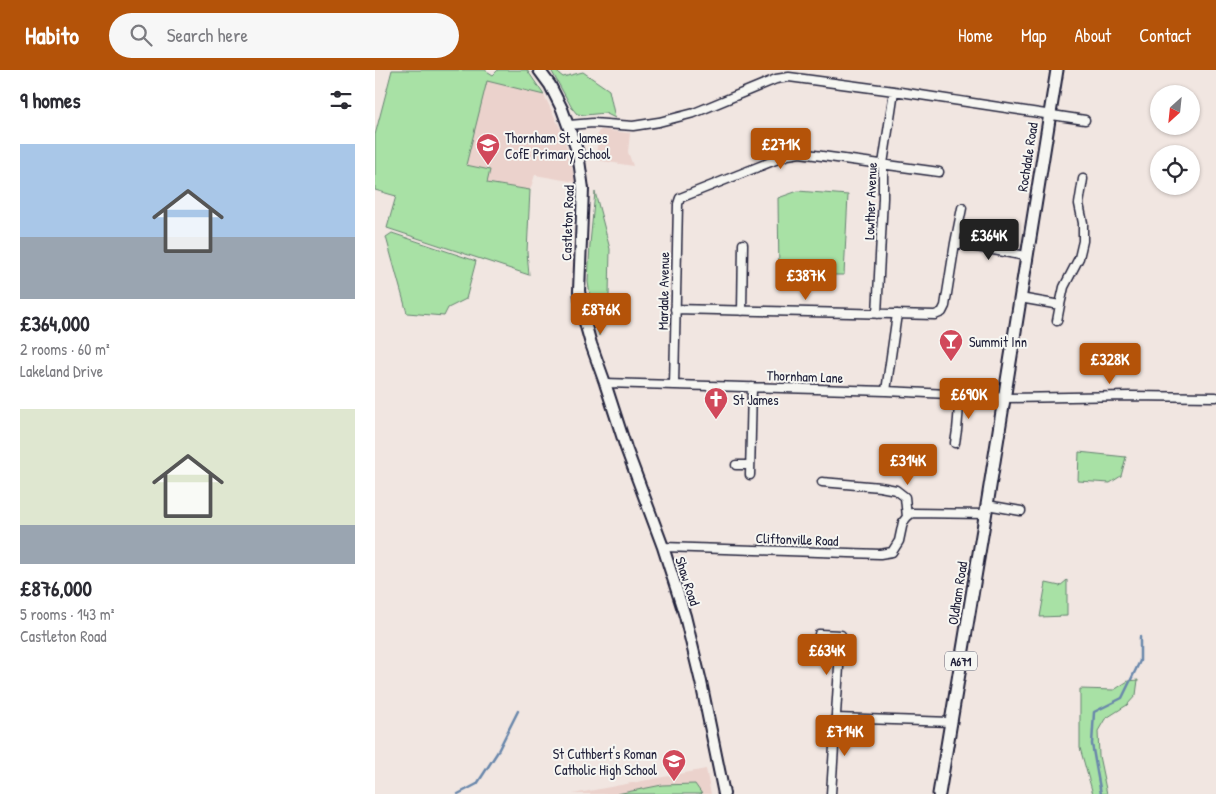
<!DOCTYPE html>
<html lang="en">
<head>
<meta charset="utf-8">
<style>
  body { margin:0; font-family:"Patrick Hand",sans-serif; background:#f7f7f7; color:#2b2b33; height:100vh; display:flex; flex-direction:column; font-size:19px; white-space:nowrap }
  * { box-sizing:border-box; margin:0 }
  p { font-size:16px; color:#7c7c81 }
  .icon { flex:none; width:28px; height:28px; fill:none; stroke:currentColor; stroke-width:2; stroke-linecap:round; stroke-linejoin:round }
  .map { position:relative; flex:1; overflow:hidden }
  .details { display:flex; flex-direction:column; background:#fff; width:375px }
  .details>* { flex:none }
  .needle { width:32px; rotate:207deg }
  .controls { position:absolute; left:775px; top:15px; display:grid; gap:10px }
  .controls a { display:grid; place-items:center; width:50px; height:50px; border-radius:50%; background:#fff; box-shadow:0 1px 4px #0004; font-size:25px }
  .price { position:absolute; translate:-50% -42px; padding:0 11px; border-radius:5px; background:#b45309; color:#fff; font-size:16px; line-height:32px; filter:drop-shadow(0 1px 2px #0008) }
  .price::after { content:''; position:absolute; left:50%; top:30px; width:15px; height:11px; margin-left:-8px; background:inherit; clip-path:polygon(0 0,100% 0,50% 100%) }
  .price.active { background:#222; color:#fff }
  ul { padding:0; list-style:none }
  li { display:grid; align-content:center; gap:10px; height:265px; padding:0 20px }
  li span { display:grid; place-items:center; height:155px; border-radius:0px; color:#555 }
  li>.icon { margin-inline-start:auto }
  span .icon { width:90px; height:90px; fill:#fffc; stroke-width:1 }
  li b { font-size:21px }
  h2 { display:flex; justify-content:space-between; align-items:center; height:60px; padding:0 20px; font-size:21px }
  header { display:flex; align-items:center; gap:30px; box-sizing:border-box; height:70px; padding:0 25px; background:#b45309; color:#fff }
  header strong { font-size:24px }
  nav { display:flex; gap:28px; margin-inline-start:auto; font-size:18px }
  .search { width:350px; height:45px; background:#f7f7f7; display:flex; align-items:center; gap:12px; box-sizing:border-box; padding:0 18px; border-radius:28px; color:#7c7c81; font-size:19px }
  main { display:flex; flex:1; min-height:0 }
  .map>svg:first-child { display:block }
  .built { fill:#ebd2cc }
  .green { fill:#a8e1a5; stroke:#658270 }
  .lines { fill:none; stroke-linecap:round; stroke-linejoin:round }
  .stream { stroke:#6987ab; stroke-width:2.5 }
  .street-casing { stroke:#22223b; stroke-width:11 }
  .secondary-casing { stroke:#22223b; stroke-width:14 }
  .primary-casing { stroke:#22223b; stroke-width:15 }
  .street { stroke:#f6f6f2; stroke-width:8 }
  .secondary { stroke:#f6f6f2; stroke-width:10 }
  .primary { stroke:#f6f6f2; stroke-width:11 }
  .labels { text-anchor:middle; dominant-baseline:central; stroke-width:4; stroke-linejoin:round; paint-order:stroke }
  .shield { fill:#f6f6f2; stroke:#626272; stroke-width:1 }
  .shield-label { font-size:12px; font-weight:bold; fill:#22223b }
  .poi-label { font-size:14px; fill:#22223b; stroke:#f6f6f2; text-anchor:start }
  .street-label { font-size:14px; fill:#22223b; stroke:#f6f6f2 }
</style>
</head>
<body>
<header>
<strong>Habito</strong>
<div class="search"><svg class="icon" aria-label="search" viewBox="0 0 24 24"><circle cx="10" cy="10" r="6"/><path d="M15 15l6 6"/></svg>Search here</div>
<nav><a>Home</a><a>Map</a><a>About</a><a>Contact</a></nav>
</header>
<main>
<section class="details">
<h2>9 homes<svg class="icon" aria-label="filters" viewBox="0 0 24 24"><path d="M4 7h16M4 17h16"/><circle cx="9" cy="7" r="2"/><circle cx="15" cy="17" r="2"/></svg></h2>
<ul>
<li><span style="background:linear-gradient(#a9c7e8 60%,#9aa5b1 0)"><svg class="icon" aria-label="home" viewBox="0 0 24 24"><path d="M3 11l9-7 9 7M6 9v11h12V9"/></svg></span><div><b>£364,000</b><p>2 rooms · 60 m²</p><p>Lakeland Drive</p></div></li>
<li><span style="background:linear-gradient(#dfe7d0 75%,#9aa5b1 0)"><svg class="icon" aria-label="home" viewBox="0 0 24 24"><path d="M3 11l9-7 9 7M6 9v11h12V9"/></svg></span><div><b>£876,000</b><p>5 rooms · 143 m²</p><p>Castleton Road</p></div></li>
</ul>
</section>
<div class="map">
<svg width="841" height="724" viewBox="0 0 841 724">
  <rect width="100%" height="100%" fill="#f1e6e1"/>
  <filter id="ink" filterUnits="userSpaceOnUse"><feTurbulence type="fractalNoise" baseFrequency=".02" numOctaves="2"/><feDisplacementMap in="SourceGraphic" scale="10" xChannelSelector="R" yChannelSelector="G"/><feConvolveMatrix kernelMatrix="1 2 1 2 8 2 1 2 1" color-interpolation-filters="sRGB"/></filter>
  <g filter="url(#ink)">
    <path class="built" d="M110 0 118 5 123 0H152L169 25 187 62 195 88 200 112 160 105 155 120 112 113 12 158Z
      M226 60 255 63 253 82 258 96 221 90 223 62Z
      M331 699 336 724H198Z"/>
    <path class="green" d="M17 0H110L118 5 123 0H152L169 25 112 11 91 95 115 100 112 113 155 120 152 182 154 205 12 158 21 126 0 120V65Z
      M176 0H179L188 7 208 2 234 20 240 48 230 43 210 45 202 44 197 38Z
      M423 121 473 125 469 205H404L403 128Z
      M220 122 235 179 234 225 224 266 217 239 213 212 215 174Z
      M17 163 101 191 91 229 73 238 69 246 32 243 11 167Z
      M704 382 751 387 746 406 735 413 703 411Z
      M692 510V546L665 547 671 513 685 516Z
      M763 610 761 625 752 635 730 649 723 661 724 686 732 724H718L705 678V619L739 620 753 611Z
      M320 714 327 724H242L287 715Z"/>
    <g class="lines">
      <path class="stream" d="M83 724 102 714 122 683 143 641
        M726 724 717 674 719 642 747 628 765 591V567"/>
      <g class="street-casing">
        <path id="street" d="M194 55 218 53 258 56 284 52 319 43 401 9 414 7 519 21 710 50
          M580 173 651 186
          M645 228 685 235 689 217 704 188 708 171V153L704 134 708 109
          M300 239 560 245 567 242 570 236 580 173 587 138
          M367 241 368 174
          M502 244 508 128V94L519 21
          M682 251 685 235
          M230 313 511 321 594 325 629 328 754 326 841 327
          M299 315 303 134 305 128 413 85 425 83 564 102
          M511 321 522 244
          M580 373 582 360 585 325
          M361 395H375
          M375 405 377 317
          M447 412 505 417 521 420 530 427 532 447 537 443 611 444
          M612 435 646 441
          M288 477 505 484 517 482 524 471 528 452 532 447
          M444 564 466 565 456 724
          M461 648 576 652"/>
      </g>
      <g class="secondary-casing">
        <path id="secondary" d="M164 0 175 15 187 39 203 83 208 119 204 221 209 249 216 274 230 313 251 378 288 477 310 546 326 612 349 724"/>
      </g>
      <g class="primary-casing">
        <path id="primary" d="M564 724 612 435 682 0"/>
      </g>
      <use href="#street" class="street"/>
      <use href="#secondary" class="secondary"/>
      <use href="#primary" class="primary"/>
    </g>
  </g>
  <defs>
    <g id="school-pin" transform="scale(1.25)"><path d="M0 17L-7.5 6A9.5 9.5 0 1 1 7.5 6Z" fill="#d1495b" stroke="#f6f6f2"/><path d="M0-5L7-2L0 1L-7-2ZM-4 1L0 2.5L4 1V4Q0 6-4 4Z" fill="#fff"/></g>
    <g id="bar-pin" transform="scale(1.25)"><path d="M0 17L-7.5 6A9.5 9.5 0 1 1 7.5 6Z" fill="#d1495b" stroke="#f6f6f2"/><path d="M-6-5H6L.8 .8V4.5H3.5V6h-7V4.5H-.8V.8Z" fill="#fff"/></g>
    <g id="church-pin" transform="scale(1.25)"><path d="M0 17L-7.5 6A9.5 9.5 0 1 1 7.5 6Z" fill="#d1495b" stroke="#f6f6f2"/><path d="M-1.2-6h2.4v3.5h3.3v2.4h-3.3V6h-2.4V-.1h-3.3v-2.4h3.3Z" fill="#fff"/></g>
  </defs>
  <g fill-rule="evenodd">
    <use href="#school-pin" x="113" y="75"/>
    <use href="#bar-pin" x="576" y="271"/>
    <use href="#church-pin" x="341" y="329"/>
    <use href="#school-pin" x="299" y="691"/>
  </g>
  <g class="labels">
    <rect class="shield" x="570" y="581.5" width="32" height="19" rx="4"/>
    <g class="shield-label">
      <text x="586" y="591">A671</text>
    </g>
    <g class="poi-label">
      <text x="130" y="67">Thornham St. James<tspan x="130" dy="16">CofE Primary School</tspan></text>
      <text x="594" y="271">Summit Inn</text>
      <text x="358" y="329">St James</text>
      <text x="282" y="683" text-anchor="end">St Cuthbert's Roman<tspan x="282" dy="16">Catholic High School</tspan></text>
    </g>
    <g class="street-label">
      <text transform="translate(652 87) rotate(-81)">Rochdale Road</text>
      <text transform="translate(495 131) rotate(-88)">Lowther Avenue</text>
      <text transform="translate(192 153) rotate(-88)">Castleton Road</text>
      <text transform="translate(288 221) rotate(-89)">Mardale Avenue</text>
      <text transform="translate(430 306) rotate(2)">Thornham Lane</text>
      <text transform="translate(422 469) rotate(2)">Cliftonville Road</text>
      <text transform="translate(313 511) rotate(72)">Shaw Road</text>
      <text transform="translate(582 523) rotate(-81)">Oldham Road</text>
    </g>
  </g>
</svg>
<div class="controls">
<a><svg class="needle" viewBox="-14 -14 28 28"><path d="M0-13l5 13h-10z" fill="#e53935"/><path d="M0 13l5-13h-10z" fill="#7c7c81"/></svg></a>
<a><svg class="icon" aria-label="locate" viewBox="0 0 24 24"><circle cx="12" cy="12" r="6"/><path d="M12 2v4M12 18v4M2 12h4M18 12h4"/></svg></a>
</div>
<b class="price" style="left:406px;top:100px">£271K</b>
<b class="price active" style="left:614px;top:191px">£364K</b>
<b class="price" style="left:431px;top:231px">£387K</b>
<b class="price" style="left:226px;top:265px">£876K</b>
<b class="price" style="left:735px;top:315px">£328K</b>
<b class="price" style="left:594px;top:350px">£690K</b>
<b class="price" style="left:533px;top:416px">£314K</b>
<b class="price" style="left:452px;top:606px">£634K</b>
<b class="price" style="left:470px;top:687px">£714K</b>
</div>
</main>
</body>
</html>
